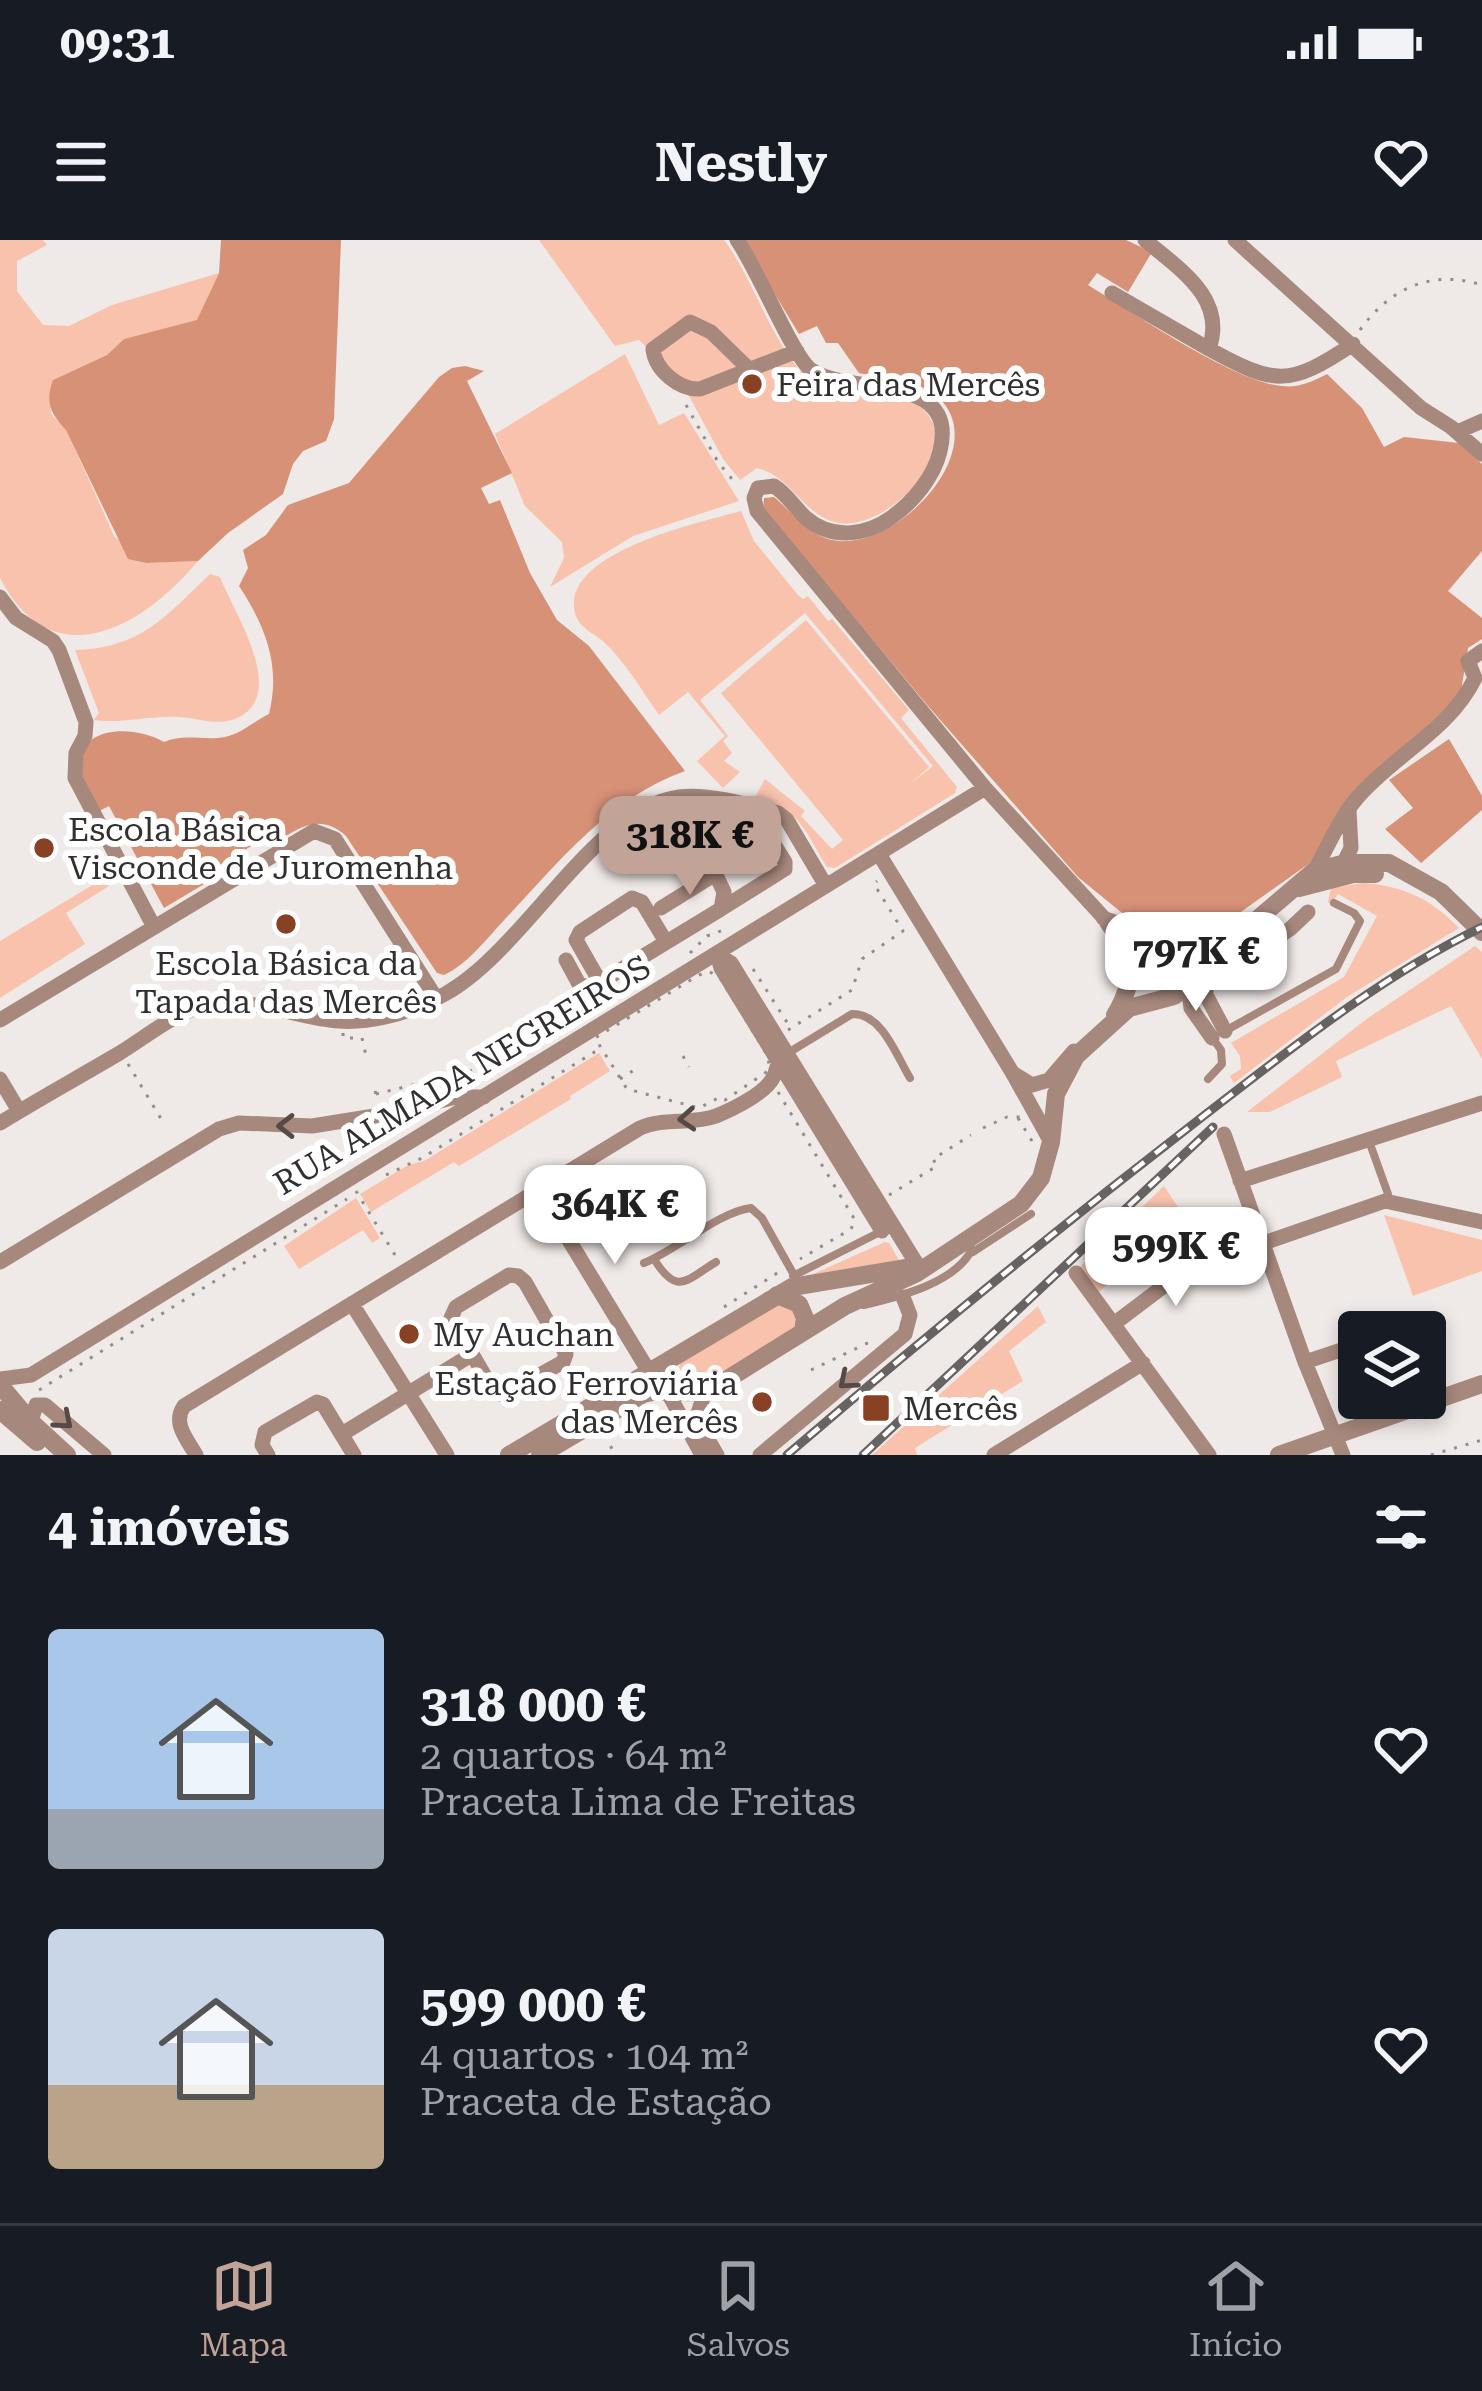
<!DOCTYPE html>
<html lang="pt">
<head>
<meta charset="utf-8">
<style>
  body { margin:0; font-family:"Roboto Serif",serif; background:#242831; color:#f1f3f6; height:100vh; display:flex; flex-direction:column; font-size:45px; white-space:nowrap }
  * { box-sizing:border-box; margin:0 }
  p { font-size:39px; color:#9ea1a6 }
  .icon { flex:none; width:66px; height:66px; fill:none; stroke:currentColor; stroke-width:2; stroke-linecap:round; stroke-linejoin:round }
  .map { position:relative; height:1215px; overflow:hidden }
  .side { display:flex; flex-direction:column; background:#171b24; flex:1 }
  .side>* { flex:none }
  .tools { position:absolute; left:1338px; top:1071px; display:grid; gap:24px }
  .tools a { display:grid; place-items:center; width:108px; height:108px; border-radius:12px; background:#171b24; box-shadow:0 6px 18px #0003; font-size:60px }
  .price { position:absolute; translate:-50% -102px; padding:0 27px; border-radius:24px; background:#fff; color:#222; font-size:39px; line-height:78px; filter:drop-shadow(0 3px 6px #0008) }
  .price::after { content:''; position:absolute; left:50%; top:72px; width:36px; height:27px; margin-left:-18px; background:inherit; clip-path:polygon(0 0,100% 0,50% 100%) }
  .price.selected { background:#c2a397; color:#111 }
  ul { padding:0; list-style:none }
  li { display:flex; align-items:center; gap:36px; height:300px; padding:0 48px }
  li span { display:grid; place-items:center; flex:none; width:336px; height:240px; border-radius:12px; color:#555 }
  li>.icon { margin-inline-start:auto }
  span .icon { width:144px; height:144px; fill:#fffc; stroke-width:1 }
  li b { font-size:51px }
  h2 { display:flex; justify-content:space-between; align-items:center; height:144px; padding:0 48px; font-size:51px }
  .status { display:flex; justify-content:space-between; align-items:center; height:84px; padding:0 60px; background:#171b24; direction:ltr }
  .status svg { height:33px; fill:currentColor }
  header { display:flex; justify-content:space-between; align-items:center; height:156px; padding:0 48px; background:#171b24; font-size:54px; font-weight:700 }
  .menu { display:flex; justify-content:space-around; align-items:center; height:168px; border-top:3px solid #363941; background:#171b24; font-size:33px; color:#9ea1a6 }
  .menu a { display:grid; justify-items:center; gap:6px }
  .menu .selected { color:#c2a397 }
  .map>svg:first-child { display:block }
  .green { fill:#f8c2ad }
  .forest { fill:#d69177 }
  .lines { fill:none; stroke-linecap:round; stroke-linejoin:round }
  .path { stroke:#928d8c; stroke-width:3; stroke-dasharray:3 9; stroke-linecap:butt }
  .service { stroke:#a7887d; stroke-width:8 }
  .minor { stroke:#a7887d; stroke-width:15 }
  .tertiary { stroke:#a7887d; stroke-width:18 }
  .rail-casing { stroke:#676362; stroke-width:9 }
  .rail { stroke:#fff; stroke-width:4.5; stroke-dasharray:14; stroke-linecap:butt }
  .oneway { stroke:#554a46 }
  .poi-dot { fill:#894123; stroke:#fff; stroke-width:4.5 }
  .labels { text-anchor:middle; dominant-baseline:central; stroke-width:12; stroke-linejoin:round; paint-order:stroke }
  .poi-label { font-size:33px; fill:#322f2f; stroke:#fff; text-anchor:start }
  .street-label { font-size:33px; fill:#322f2f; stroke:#fff }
</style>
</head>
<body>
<div class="status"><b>09:31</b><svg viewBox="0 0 49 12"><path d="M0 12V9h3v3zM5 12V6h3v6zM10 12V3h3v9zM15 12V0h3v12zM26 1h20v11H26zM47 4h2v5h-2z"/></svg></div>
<header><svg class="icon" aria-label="menu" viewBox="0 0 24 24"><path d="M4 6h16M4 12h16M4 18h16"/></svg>Nestly<svg class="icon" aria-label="heart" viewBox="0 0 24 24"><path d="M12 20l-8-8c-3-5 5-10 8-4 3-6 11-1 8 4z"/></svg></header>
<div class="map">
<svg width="1482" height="1215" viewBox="0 0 1482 1215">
  <rect width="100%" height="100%" fill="#efe9e7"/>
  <path class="green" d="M0 0H43L47 5 17 21V51L43 85 69 86 112 65 219 33 197 81 124 99 107 115 53 140 51 174 66 189 114 296 147 323 198 321C143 387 53 440 0 338Z
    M539 0H724C753 39 767 90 798 128 829 163 911 139 932 181 953 225 882 290 839 283 804 277 792 236 757 228L740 240 723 219 681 141 639 100 615 106Z
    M625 114 659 185 684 173 739 261 633 296 550 347 564 318 562 302 525 266 495 194Z
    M741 271 754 301 797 354 803 359 808 356 828 381 832 379 909 470 901 478 957 547 955 553 835 628 827 627C806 593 798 564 754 559L765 539 805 571 801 576 832 609 843 600 721 453 806 380 929 527 910 544 933 526 805 373 700 460 728 496 723 501 732 513 724 521 740 532 723 548 697 521 725 496 688 452 659 475C642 451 625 421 603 401 594 394 580 388 576 376 555 313 702 282 741 271Z
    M210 334 220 337C233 371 291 457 235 479 216 486 198 478 179 477 151 475 121 484 94 480L99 473 75 410C141 408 165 377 210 334Z
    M104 638 109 646 66 673 85 704 0 758V701Z
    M1363 643C1404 646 1431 659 1459 688L1347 757 1234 843 1230 836 1241 829 1240 816 1231 803 1344 737 1377 676 1338 654 1331 664 1328 662 1331 648Z
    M1475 706 1482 712V819L1451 766 1336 821 1342 837 1270 872H1247L1368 778Z
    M599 813 610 831 570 856 571 859 459 926 454 922 371 972 360 954 408 925 424 921Z
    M1164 946 1189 984 1147 1015 1144 1012 1099 1052 1080 1027Z
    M356 958 380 998 372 1003 363 990 299 1029 284 1006Z
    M1384 975 1482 1000V1031L1413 1056Z
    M885 1002 889 1003 899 1020 802 1039Z
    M773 1062 794 1067 797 1087 713 1144 691 1147C679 1140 676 1131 682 1119Z
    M1038 1066 1046 1082 1009 1111 1023 1141 915 1208 917 1215H872Z"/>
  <path class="forest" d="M221 0H341L334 179 326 201 303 211 293 224 283 254 228 293 198 321 147 323 128 319 66 190C50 173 45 162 53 140L107 115 124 99 197 80 219 33Z
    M742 0H1126L1152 12 1128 52 1097 33 1088 45C1132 72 1234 142 1282 146 1298 148 1312 142 1327 134L1362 168 1384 207 1404 197 1459 203 1482 224V311L1448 351 1482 378V399L1468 408 1461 451 1456 459 1389 522 1314 620 1231 679 1200 691 1177 683 1127 677 1078 637 928 466 763 269 764 258 774 257C790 270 804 290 825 298 888 321 995 212 939 158 920 140 884 138 859 133L838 103H826L817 86 799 94Z
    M465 126 484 131 467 141 512 233 481 248 489 264 500 260 530 333 557 380 589 406 685 531C608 559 560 621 506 678 488 697 468 724 444 735L437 733 346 596C320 573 301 587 276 602L270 595 208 632 211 640 164 668 109 566 99 571C93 561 83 547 81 536 70 484 134 484 164 502 184 493 204 501 225 497 243 493 254 481 269 474 281 426 266 387 239 346L248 328 243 310 266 295 288 265 349 243 439 137 452 128Z
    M1449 499 1482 556V570L1421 623 1385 589 1413 568 1389 540Z"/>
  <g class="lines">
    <path class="path" d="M1360 90C1390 48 1432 29 1482 45
      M686 165 718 222 737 245
      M690 713 707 696 726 689
      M753 729 790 787
      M710 732 720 738 769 818 768 831 725 860 720 857 699 868 627 849 595 798 699 735Z
      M788 790 852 750 862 719 903 691 874 644 877 641
      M343 793V798H362L367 820
      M683 816 689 827
      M128 824 163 882
      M620 839 634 830
      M375 851 378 862
      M778 852 855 980 851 989 800 1019
      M376 854 498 824 592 765 596 770
      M1018 878 1035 906
      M983 888 1007 877H1020
      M386 935 422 918 601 808
      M356 951 398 1020
      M889 955 937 926 933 919 971 895
      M724 1067 782 1030
      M811 1130 874 1100
      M39 1150 347 959
      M604 1196 616 1215
      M1431 1215 1482 1200"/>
    <path class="service" d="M1225 791 1336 729 1360 681 1354 673 1334 663
      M788 813 852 774C882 773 896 815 910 838
      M1208 839 1222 824 1221 810 1213 799
      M1369 901 1388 954 1386 960
      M973 1012 1031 974
      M654 1019C677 1056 685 1041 716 1022
      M644 1023C677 1010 718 972 751 968L762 978 794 1035
      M793 1036 882 991
      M864 1065C898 1057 956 1043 972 1009L968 1001"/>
    <path class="minor" d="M737 0C757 28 792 114 810 129 847 157 960 130 940 211 934 237 913 262 892 277 866 296 831 300 806 278 795 268 787 254 774 246L758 248 754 258 757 271 985 548 1103 677 1131 719
      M1145 0C1179 29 1227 58 1209 109 1275 145 1289 147 1353 104
      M1235 0 1421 168 1451 187 1482 214
      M1112 53 1209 109
      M749 129 711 92 690 82 653 109C655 130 679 150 700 149L797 111
      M1457 192 1482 181
      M0 357 16 378 53 401 59 410 86 482 85 496 76 513 75 538 154 687
      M1475 438 1468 421 1482 411
      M879 614 1012 832 1051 902
      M1341 628 1351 608 1349 571
      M1314 631C1328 607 1339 579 1357 558 1394 515 1450 490 1475 438
      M661 668 714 635
      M721 669 785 629V622L758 579 752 578 722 596
      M1103 678 1154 695
      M717 714 731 723 918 1026
      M717 714 721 728 882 991
      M566 720 579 744 591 748 721 669 724 652 704 610 722 596 735 565
      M600 742 576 700 580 692 632 658 642 662 666 702
      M1188 743 1191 768 1212 798
      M0 780 314 591 335 599 436 758
      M1225 791 1206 755V744L1290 689 1308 672
      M1014 834 1032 845 1049 840 1074 811
      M0 839 19 871
      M0 883C39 859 79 837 118 814 148 796 179 768 214 764 251 759 286 773 322 779 364 787 408 774 445 754 525 710 593 569 679 557 708 553 749 565 778 573L787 580 826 646
      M1224 894 1305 1122 1343 1215
      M1240 941 1482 863
      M539 951 648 1130
      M1264 1003 1385 961 1482 982
      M0 1022 219 889 239 883 312 886 387 874 456 857H484
      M1076 1033 1209 1215
      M509 1035 518 1036 525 1042 566 1114 563 1122 503 1155 493 1150 451 1078 456 1067Z
      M352 1064 447 1215
      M1115 1083 1205 1015
      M1392 1092 1421 1082
      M1305 1122 1359 1104
      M0 1139 31 1135 985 548
      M705 1152 696 1179 717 1215
      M668 1153 702 1215
      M31 1182 36 1165H45L104 1215
      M342 1194 471 1115
      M196 1215C187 1199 172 1183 184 1166L640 888C664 877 692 885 716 876 733 869 764 854 773 838 779 826 775 822 787 814
      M268 1215 262 1205 265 1192 317 1162 323 1164 354 1215
      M760 1215 905 1094 910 1075 903 1057
      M994 1215 1143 1123"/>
    <path class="tertiary" d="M1299 648 1353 634H1375
      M1115 775C1120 767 1124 758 1127 749 1134 726 1133 677 1175 699 1188 706 1191 717 1193 731
      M777 1055 799 1064 805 1078 803 1092
      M0 1145 31 1182 67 1215
      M0 1170 37 1202
      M509 1215 792 1047 918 1026
      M540 1215 643 1154C667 1147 690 1158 715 1147L845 1066 917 1033 1021 964 1041 938 1051 902 1056 854 1076 816 1129 768 1174 756 1185 748 1200 720 1217 703 1253 683 1314 631 1346 623H1389L1441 652 1482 692
      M1279 1215 1482 1144"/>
    <g class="rail-casing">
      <path id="rail" d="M787 1215C921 1100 1057 989 1197 881 1288 811 1378 738 1482 687
        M863 1215 1213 887"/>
    </g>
    <use href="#rail" class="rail"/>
  </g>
  <defs><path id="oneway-chevron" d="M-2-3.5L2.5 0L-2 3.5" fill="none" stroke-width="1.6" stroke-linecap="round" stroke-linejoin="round" transform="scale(3)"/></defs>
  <g class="oneway">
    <use href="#oneway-chevron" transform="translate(687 879) rotate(176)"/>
    <use href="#oneway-chevron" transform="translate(286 886) rotate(180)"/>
    <use href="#oneway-chevron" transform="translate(847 1141) rotate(140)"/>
    <use href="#oneway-chevron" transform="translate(64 1181) rotate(41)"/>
  </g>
  <g class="poi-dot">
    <circle cx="752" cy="144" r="12"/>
    <circle cx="44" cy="608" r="12"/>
    <circle cx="286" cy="684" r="12"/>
    <circle cx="409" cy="1094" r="12"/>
    <circle cx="762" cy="1162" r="12"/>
    <rect x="861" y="1153" width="30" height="30" rx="6"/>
  </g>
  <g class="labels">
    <g class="poi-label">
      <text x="776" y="144">Feira das Mercês</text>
      <text x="68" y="589">Escola Básica<tspan x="68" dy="38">Visconde de Juromenha</tspan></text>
      <text x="286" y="723" text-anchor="middle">Escola Básica da<tspan x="286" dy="38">Tapada das Mercês</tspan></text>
      <text x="433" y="1094">My Auchan</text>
      <text x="738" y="1143" text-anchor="end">Estação Ferroviária<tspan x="738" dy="38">das Mercês</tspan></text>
      <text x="903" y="1168">Mercês</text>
    </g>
    <g class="street-label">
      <text transform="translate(462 835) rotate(-31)">RUA ALMADA NEGREIROS</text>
    </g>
  </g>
</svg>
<div class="tools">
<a><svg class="icon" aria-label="layers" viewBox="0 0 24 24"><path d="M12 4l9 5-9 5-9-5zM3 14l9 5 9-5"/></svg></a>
</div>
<b class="price selected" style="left:690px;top:658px">318K €</b>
<b class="price" style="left:1196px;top:774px">797K €</b>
<b class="price" style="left:615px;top:1027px">364K €</b>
<b class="price" style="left:1176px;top:1069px">599K €</b>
</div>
<section class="side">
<h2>4 imóveis<svg class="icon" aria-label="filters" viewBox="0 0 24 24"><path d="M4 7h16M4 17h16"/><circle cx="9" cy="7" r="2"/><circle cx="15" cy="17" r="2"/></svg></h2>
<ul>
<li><span style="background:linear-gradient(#a9c7e8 75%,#9aa5b1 0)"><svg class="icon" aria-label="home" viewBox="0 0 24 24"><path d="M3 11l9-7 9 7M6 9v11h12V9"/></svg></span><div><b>318 000 €</b><p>2 quartos · 64 m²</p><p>Praceta Lima de Freitas</p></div><svg class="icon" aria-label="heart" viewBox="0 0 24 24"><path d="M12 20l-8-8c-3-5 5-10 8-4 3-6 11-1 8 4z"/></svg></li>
<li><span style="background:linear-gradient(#c9d6e8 65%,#b9a48a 0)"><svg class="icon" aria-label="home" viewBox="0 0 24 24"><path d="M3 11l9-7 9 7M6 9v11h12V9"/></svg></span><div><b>599 000 €</b><p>4 quartos · 104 m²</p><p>Praceta de Estação</p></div><svg class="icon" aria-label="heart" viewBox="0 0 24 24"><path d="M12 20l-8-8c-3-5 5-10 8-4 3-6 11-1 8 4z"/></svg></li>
</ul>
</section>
<nav class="menu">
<a class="selected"><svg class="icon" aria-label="map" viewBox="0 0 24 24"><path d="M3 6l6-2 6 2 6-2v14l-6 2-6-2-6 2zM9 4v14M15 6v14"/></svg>Mapa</a>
<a><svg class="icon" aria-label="saved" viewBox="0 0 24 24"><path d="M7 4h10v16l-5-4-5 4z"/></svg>Salvos</a>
<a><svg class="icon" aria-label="home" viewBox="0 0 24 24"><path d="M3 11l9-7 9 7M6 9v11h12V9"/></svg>Início</a>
</nav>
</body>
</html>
